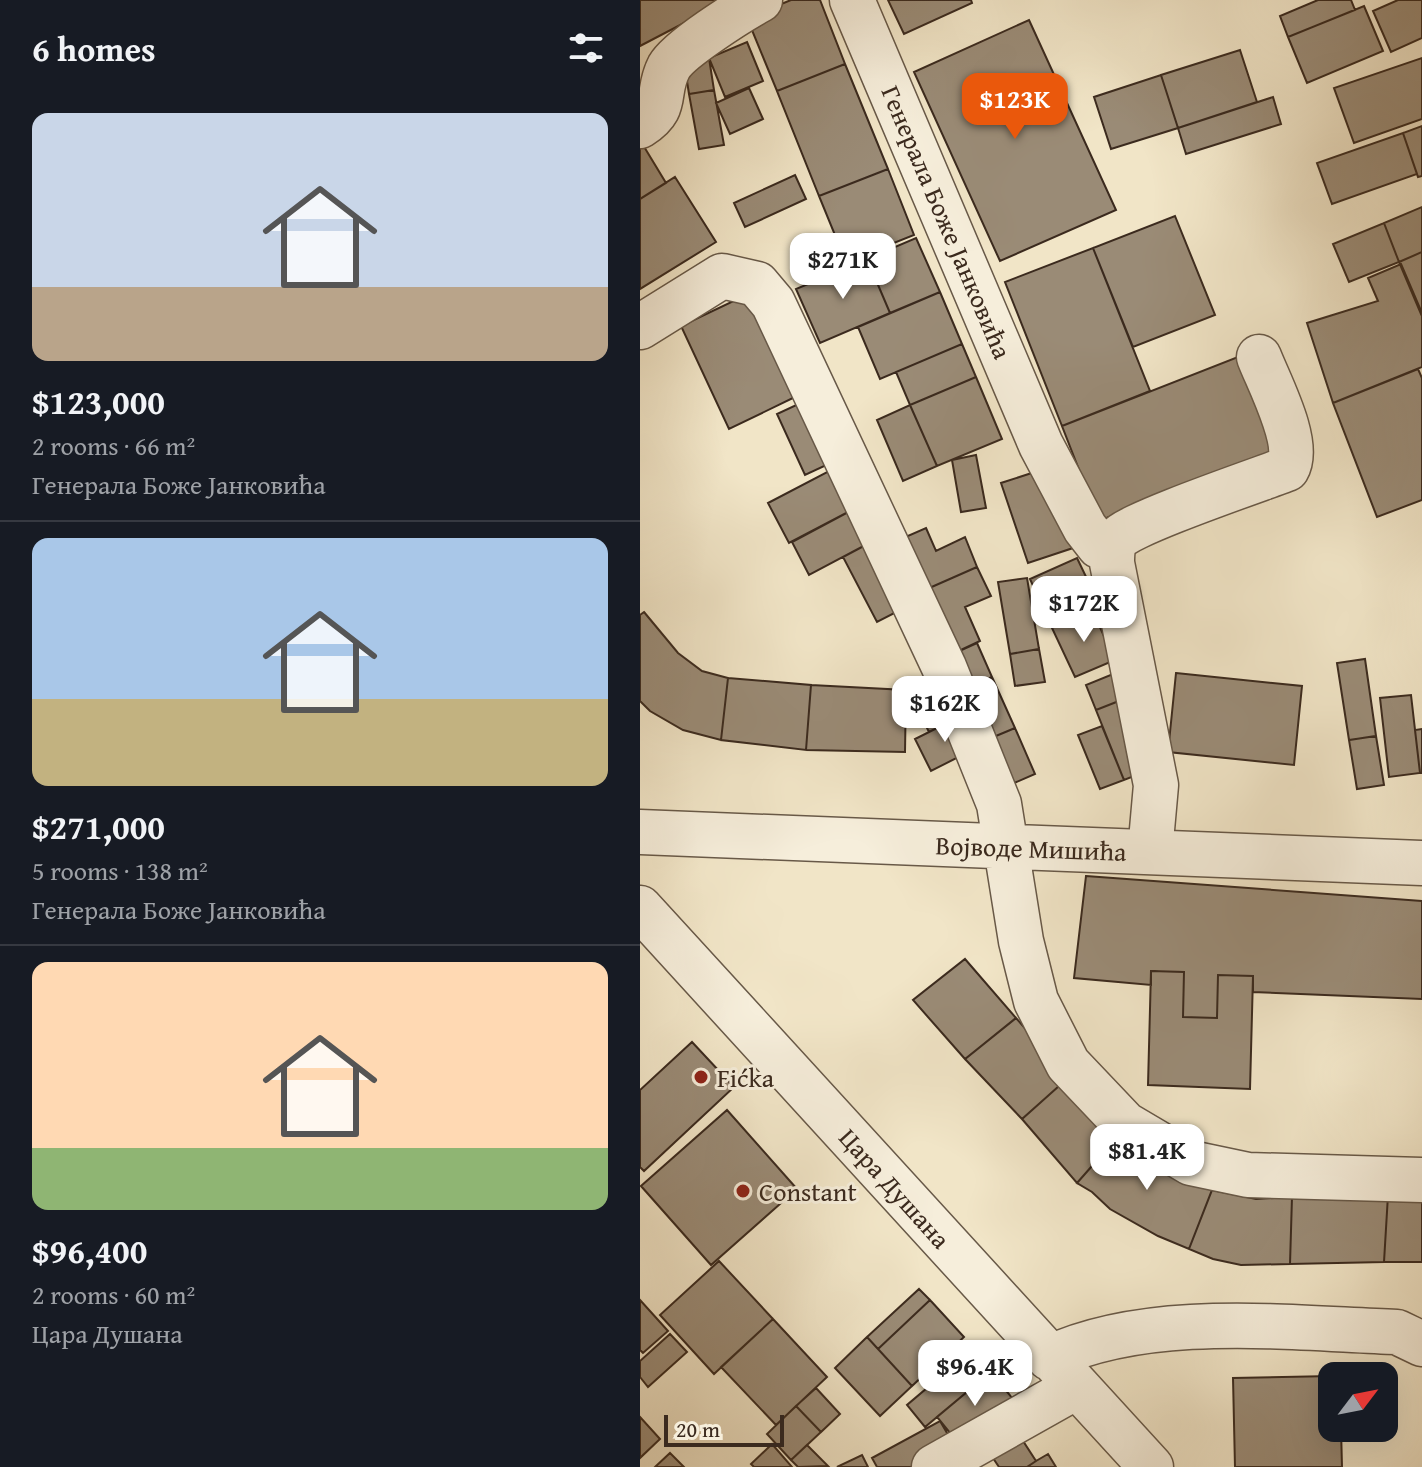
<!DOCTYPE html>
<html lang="en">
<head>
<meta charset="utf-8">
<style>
  body { margin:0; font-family:"Gentium Book Plus",serif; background:#242831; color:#f1f3f6; height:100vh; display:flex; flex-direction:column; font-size:30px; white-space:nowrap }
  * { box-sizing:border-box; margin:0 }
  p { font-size:26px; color:#9ea1a6 }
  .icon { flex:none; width:44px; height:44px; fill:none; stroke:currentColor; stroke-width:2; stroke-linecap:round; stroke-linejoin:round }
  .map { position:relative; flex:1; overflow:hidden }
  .panel { display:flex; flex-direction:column; background:#171b24; width:640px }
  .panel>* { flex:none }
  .needle { width:52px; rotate:58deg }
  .controls { position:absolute; left:678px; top:1362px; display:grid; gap:16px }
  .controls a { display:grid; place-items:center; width:80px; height:80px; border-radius:16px; background:#171b24; box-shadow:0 8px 32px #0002; font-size:40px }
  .scale { position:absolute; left:24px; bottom:20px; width:120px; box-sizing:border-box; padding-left:8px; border:4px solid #3b2a1e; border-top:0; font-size:22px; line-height:28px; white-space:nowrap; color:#3b2a1e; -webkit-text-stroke:6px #f6eedb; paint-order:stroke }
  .price { position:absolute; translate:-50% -68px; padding:0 18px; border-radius:16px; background:#fff; color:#222; font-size:26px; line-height:52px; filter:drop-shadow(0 2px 4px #0008) }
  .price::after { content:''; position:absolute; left:50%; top:48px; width:24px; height:18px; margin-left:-12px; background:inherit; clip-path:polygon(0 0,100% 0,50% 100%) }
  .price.on { background:#ea580c; color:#fff }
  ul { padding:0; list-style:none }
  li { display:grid; align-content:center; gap:16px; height:424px; padding:0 32px }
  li+li { border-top:2px solid #363941 }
  li span { display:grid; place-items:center; height:248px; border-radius:16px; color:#555 }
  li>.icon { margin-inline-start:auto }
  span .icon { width:144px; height:144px; fill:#fffc; stroke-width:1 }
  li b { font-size:34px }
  h2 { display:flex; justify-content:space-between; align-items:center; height:96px; padding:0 32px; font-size:34px }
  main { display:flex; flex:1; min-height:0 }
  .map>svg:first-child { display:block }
  .building { fill:#9a8b76; stroke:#3b2a1e; stroke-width:2 }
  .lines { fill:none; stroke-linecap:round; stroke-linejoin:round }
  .minor-casing { stroke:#685948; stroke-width:47 }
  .minor { stroke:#f6eedb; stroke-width:44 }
  .poi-dot { fill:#8f2418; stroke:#f6eedb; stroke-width:3 }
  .labels { text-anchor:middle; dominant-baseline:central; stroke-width:6; stroke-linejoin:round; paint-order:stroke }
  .street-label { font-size:26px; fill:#3b2a1e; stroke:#f6eedb }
  .poi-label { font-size:26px; fill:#3b2a1e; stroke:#f6eedb; text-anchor:start }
</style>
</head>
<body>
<main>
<section class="panel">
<h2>6 homes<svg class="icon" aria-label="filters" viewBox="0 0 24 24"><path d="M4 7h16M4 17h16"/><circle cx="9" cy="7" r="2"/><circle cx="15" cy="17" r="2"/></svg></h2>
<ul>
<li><span style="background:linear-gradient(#c9d6e8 70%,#b9a48a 0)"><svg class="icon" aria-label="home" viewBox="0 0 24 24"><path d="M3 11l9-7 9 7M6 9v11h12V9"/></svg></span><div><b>$123,000</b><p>2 rooms · 66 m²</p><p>Генерала Боже Јанковића</p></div></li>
<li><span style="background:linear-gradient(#a9c7e8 65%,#c2b280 0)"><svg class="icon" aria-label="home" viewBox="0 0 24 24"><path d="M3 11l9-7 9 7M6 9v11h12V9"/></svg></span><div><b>$271,000</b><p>5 rooms · 138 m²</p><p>Генерала Боже Јанковића</p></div></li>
<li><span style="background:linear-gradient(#ffd9b3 75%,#8fb573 0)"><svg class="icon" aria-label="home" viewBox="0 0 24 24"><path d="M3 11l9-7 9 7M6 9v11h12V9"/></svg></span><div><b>$96,400</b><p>2 rooms · 60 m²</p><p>Цара Душана</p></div></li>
</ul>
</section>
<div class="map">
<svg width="782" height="1467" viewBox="0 0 782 1467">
  <rect width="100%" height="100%" fill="#f1e5c7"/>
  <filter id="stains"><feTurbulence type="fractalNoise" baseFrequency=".0025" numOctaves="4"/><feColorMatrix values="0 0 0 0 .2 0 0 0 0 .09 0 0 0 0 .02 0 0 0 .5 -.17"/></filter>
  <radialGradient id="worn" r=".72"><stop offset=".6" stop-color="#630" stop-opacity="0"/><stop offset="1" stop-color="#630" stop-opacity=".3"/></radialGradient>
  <path class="building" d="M0 0H88L0 46Z
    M151 0H180L205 64 137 91 107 18Z
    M248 0H331L332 3 264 34Z
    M678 0H711L715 10 648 37 640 16Z
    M758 0H782V38L751 52 733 11Z
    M724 6 743 51 667 83 648 37Z
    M389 20 476 210 360 261 274 72Z
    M107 42 123 81 85 97 69 58Z
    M600 50 617 102 538 128 521 75Z
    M69 58 74 90 49 94 44 62Z
    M782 58V119L714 143 694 88Z
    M205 64 248 169 179 196 137 91Z
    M521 75 538 128 471 149 454 97Z
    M109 88 123 119 90 134 76 103Z
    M74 90 84 145 59 149 49 94Z
    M633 97 641 124 546 154 538 128Z
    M782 126V176L778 177 763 133Z
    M763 133 777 174 692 204 677 163Z
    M3 145 26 183 0 199V147Z
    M248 169 274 235 206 262 179 196Z
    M155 175 166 199 105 227 94 203Z
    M35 177 76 242 0 289V199Z
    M782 207V252L759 262 744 223Z
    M535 216 575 315 493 347 453 248Z
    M744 223 759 262 709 282 693 244Z
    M276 238 300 292 250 313 227 259Z
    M453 248 510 391 422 426 365 282Z
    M782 252V313L781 314 759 262Z
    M227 259 250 313 180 343 156 289Z
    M761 264 782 313V367L693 403 667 323 738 301 728 278Z
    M300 292 322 344 240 379 218 327Z
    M106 295 155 397 89 429 41 326Z
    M322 344 336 377 270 405 256 372Z
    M603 355 640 449 459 521 422 426Z
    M778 369 782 378V500L737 517 693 403Z
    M336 377 362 439 297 466 270 405Z
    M167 400 195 461 165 475 137 414Z
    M270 405 297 466 263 481 237 420Z
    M336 455 346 508 321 512 312 460Z
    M407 468 433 548 388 563 361 483Z
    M191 470 212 510 149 543 128 503Z
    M212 510 235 540 169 575 152 542Z
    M286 528 296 551 325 537 337 567 278 593 254 542Z
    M235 540 270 605 237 622 203 557Z
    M437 558 460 606 412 628 390 579Z
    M337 567 351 596 325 607 340 641 306 657 278 593Z
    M387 578 399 649 370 654 358 582Z
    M452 610 475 660 435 677 412 628Z
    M4 612 38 653 62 671 88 678 81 740 43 730 10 711 0 701V615Z
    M337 643 352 677 321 691 306 657Z
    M399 649 405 682 375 686 370 654Z
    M725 659 736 736 709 740 697 663Z
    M536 673 662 686 654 765 528 752Z
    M298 674 319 717 289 732 267 689Z
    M473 674 484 699 456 710 446 685Z
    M352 677 375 728 344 741 321 691Z
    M88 678 171 685 166 750 81 740Z
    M171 685 266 690 265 752 166 750Z
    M771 695 780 773 749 777 740 698Z
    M484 699 512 769 484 780 456 710Z
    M319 717 336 748 291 771 275 739Z
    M462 726 484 780 460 789 438 735Z
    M375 728 395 774 365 787 344 741Z
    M782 729V773H780L775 730Z
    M736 736 744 785 717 789 709 740Z
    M446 876 782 901V999L613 992V976L578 975 577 1018 543 1017 544 972 511 971V985L434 978Z
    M325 959 376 1018 325 1059 273 1000Z
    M511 971 544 972 543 1017 577 1018 578 975 613 976 610 1089 508 1085Z
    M376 1018 428 1078 382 1119 325 1059Z
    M52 1042 94 1087 4 1171 0 1167V1090Z
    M428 1078 481 1133 437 1183 382 1119Z
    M87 1110 157 1189 71 1265 1 1186Z
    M481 1133 540 1177 572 1190 549 1249 518 1236 470 1209 452 1192 437 1183Z
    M572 1190 616 1199 652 1197 650 1264 601 1265 573 1259 549 1249Z
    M782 1194V1262H744L748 1195Z
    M748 1195 744 1262 650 1264 652 1197Z
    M79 1261 133 1319 74 1374 20 1315Z
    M279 1289 290 1300 238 1349 227 1337Z
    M0 1300 28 1331 3 1353 0 1350Z
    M290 1300 324 1337 272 1386 238 1349Z
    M133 1319 187 1377 136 1425 81 1367Z
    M30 1334 47 1352 8 1387 0 1377V1361Z
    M227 1337 272 1386 240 1416 195 1368Z
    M332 1350 351 1372 285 1427 267 1405Z
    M351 1372 373 1399 319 1444 297 1417Z
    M692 1376V1428H701L702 1467H595L593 1378Z
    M176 1388 200 1414 181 1432 156 1406Z
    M156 1406 181 1432 151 1460 127 1434Z
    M0 1417 20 1439 0 1458Z
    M300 1421 314 1445 273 1467H237L232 1458Z
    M374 1427 396 1461 387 1467H359L345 1446Z
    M132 1444 152 1467H114L111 1464Z
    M167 1445 188 1466 158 1467 151 1460Z
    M30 1453 44 1467H15Z
    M408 1454 416 1467H387L396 1461Z
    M222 1455 228 1467H197Z"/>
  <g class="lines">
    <g class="minor-casing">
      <path id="minor" d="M212 0 401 445 445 528 459 546 472 548
        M0 126C30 107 15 94 29 67 39 49 100 11 120 0
        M0 327 82 276 117 284 133 303 304 667 359 804 381 941 396 1001 428 1064 485 1124 551 1163 608 1175 782 1180
        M0 832 782 863
        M510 852 516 785 472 563C472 555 472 546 477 539 488 524 621 479 647 469 662 444 629 383 619 357
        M0 908 511 1467
        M409 1358C509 1311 648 1328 757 1332L782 1344
        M294 1467 436 1387"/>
    </g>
    <use href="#minor" class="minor"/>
  </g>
  <g class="poi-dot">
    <circle cx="61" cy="1077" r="8"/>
    <circle cx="103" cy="1191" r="8"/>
  </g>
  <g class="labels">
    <g class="street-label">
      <text transform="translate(307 222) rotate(67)">Генерала Боже Јанковића</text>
      <text transform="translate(391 848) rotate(2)">Војводе Мишића</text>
      <text transform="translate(255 1188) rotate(48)">Цара Душана</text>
    </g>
    <g class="poi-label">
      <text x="77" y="1077">Fićka</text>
      <text x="119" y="1191">Constant</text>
    </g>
  </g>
  <rect width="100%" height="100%" filter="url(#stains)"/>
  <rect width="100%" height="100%" fill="url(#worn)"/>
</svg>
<div class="controls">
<a><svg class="needle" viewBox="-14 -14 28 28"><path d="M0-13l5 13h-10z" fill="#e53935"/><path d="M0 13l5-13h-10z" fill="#9ea1a6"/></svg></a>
</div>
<div class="scale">20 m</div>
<b class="price on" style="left:375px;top:141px">$123K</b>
<b class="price" style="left:203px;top:301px">$271K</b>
<b class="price" style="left:444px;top:644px">$172K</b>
<b class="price" style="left:305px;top:744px">$162K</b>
<b class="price" style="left:507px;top:1192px">$81.4K</b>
<b class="price" style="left:335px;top:1408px">$96.4K</b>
</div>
</main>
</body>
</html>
